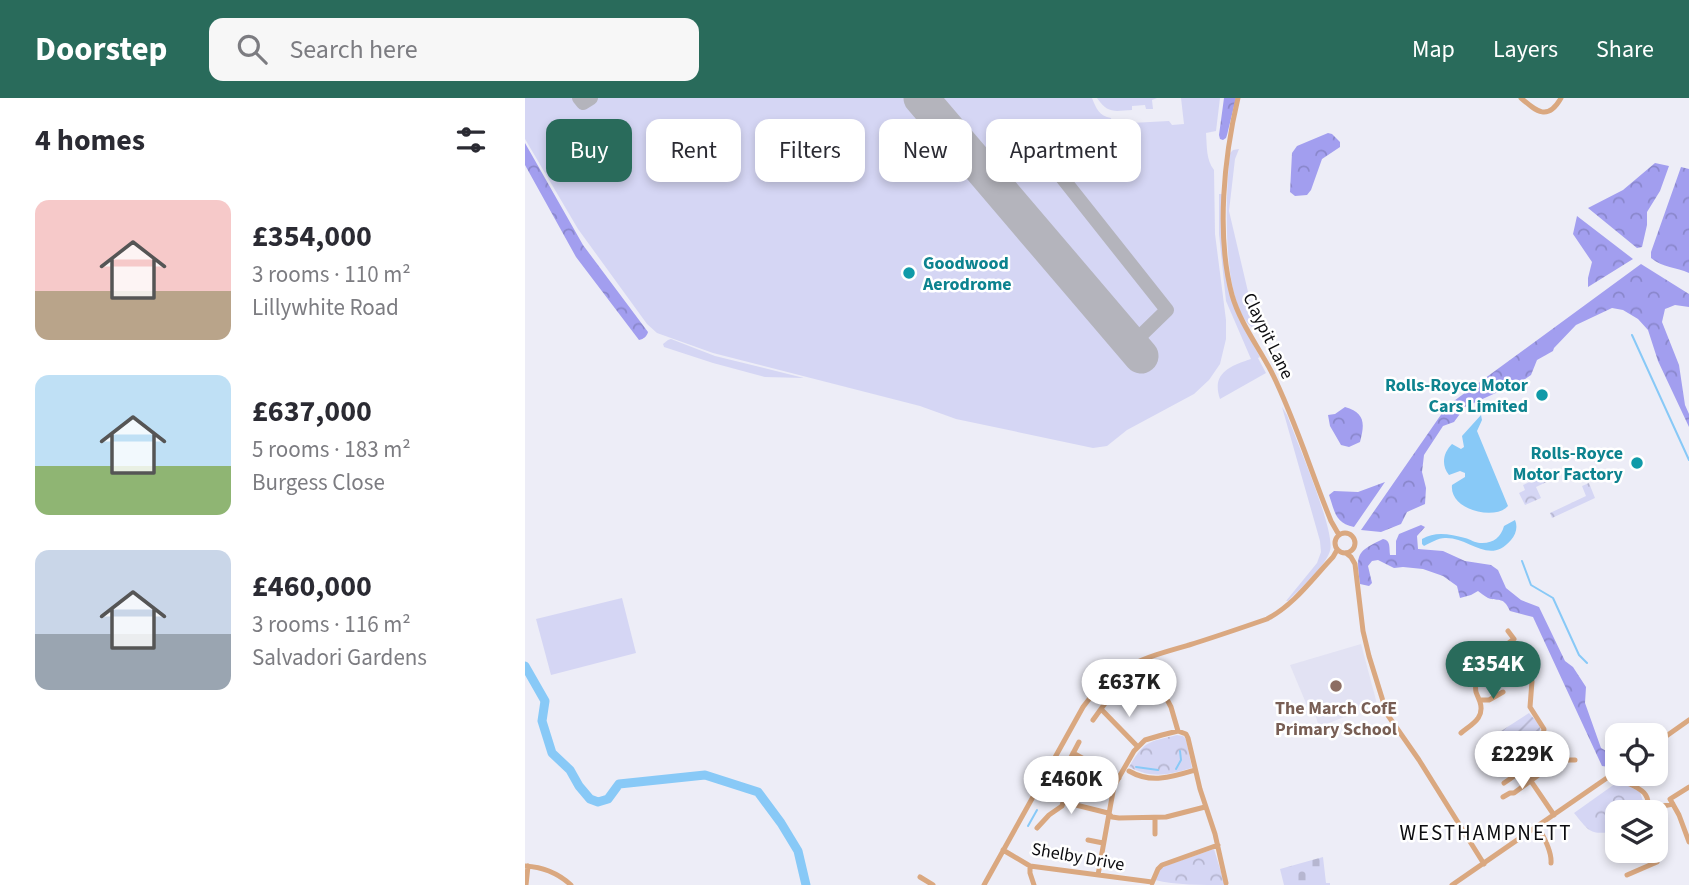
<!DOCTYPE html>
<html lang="en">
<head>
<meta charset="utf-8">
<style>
  body { margin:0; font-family:"Source Sans 3",sans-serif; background:#f7f7f7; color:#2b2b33; height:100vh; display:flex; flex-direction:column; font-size:26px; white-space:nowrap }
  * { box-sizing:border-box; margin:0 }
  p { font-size:23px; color:#7c7c81 }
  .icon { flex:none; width:38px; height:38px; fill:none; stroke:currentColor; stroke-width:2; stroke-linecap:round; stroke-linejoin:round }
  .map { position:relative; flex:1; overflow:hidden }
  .panel { display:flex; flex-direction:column; background:#fff; width:525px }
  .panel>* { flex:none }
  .top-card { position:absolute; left:21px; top:21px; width:665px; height:63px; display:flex; gap:14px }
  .tools { position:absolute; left:1080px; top:625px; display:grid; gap:14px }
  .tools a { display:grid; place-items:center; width:63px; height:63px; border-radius:14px; background:#fff; box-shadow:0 4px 10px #0003; font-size:35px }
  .price { position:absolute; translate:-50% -60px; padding:0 16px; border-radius:24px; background:#fff; color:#222; font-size:23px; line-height:46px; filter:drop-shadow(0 2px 4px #0008) }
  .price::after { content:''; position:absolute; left:50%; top:42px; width:21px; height:16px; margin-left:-10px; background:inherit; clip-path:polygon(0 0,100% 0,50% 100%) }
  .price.current { background:#296b5b; color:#fff }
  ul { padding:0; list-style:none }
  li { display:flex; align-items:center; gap:21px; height:175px; padding:0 35px }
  li span { display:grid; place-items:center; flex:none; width:196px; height:140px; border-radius:14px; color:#555 }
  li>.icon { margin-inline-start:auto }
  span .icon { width:84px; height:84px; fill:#fffc; stroke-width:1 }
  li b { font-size:30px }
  h2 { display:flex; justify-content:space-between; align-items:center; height:84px; padding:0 35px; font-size:30px }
  .tag { padding:0 24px; border-radius:14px; background:#fff; box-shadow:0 4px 10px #0003; font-size:24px; line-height:63px }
  .tag.current { background:#296b5b; color:#fff }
  header { display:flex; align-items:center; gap:42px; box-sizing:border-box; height:98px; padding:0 35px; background:#296b5b; color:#fff }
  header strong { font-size:33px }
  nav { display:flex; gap:38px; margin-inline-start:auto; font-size:24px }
  .search { width:490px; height:63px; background:#f7f7f7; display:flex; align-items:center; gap:18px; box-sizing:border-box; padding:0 24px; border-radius:14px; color:#7c7c81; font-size:26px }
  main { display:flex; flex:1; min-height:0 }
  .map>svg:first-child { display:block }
  .built { fill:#e2e2f3 }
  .grass { fill:#d5d6f4 }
  .forest { fill:url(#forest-crowns) }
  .cemetery { fill:url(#cemetery-stones) }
  .park { fill:url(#park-crowns) }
  .garden { fill:url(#garden-furrows) }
  .water { fill:#88c9f7 }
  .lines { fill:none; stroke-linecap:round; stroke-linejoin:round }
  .stream { stroke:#88c9f7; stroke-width:2 }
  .river { stroke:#88c9f7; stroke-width:9 }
  .taxiway { stroke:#b4b4bc; stroke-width:14 }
  .runway { stroke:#b4b4bc; stroke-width:35 }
  .minor { stroke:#daa880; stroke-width:5 }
  .culture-dot { fill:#0f9aa8; stroke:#fff; stroke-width:2.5 }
  .education-dot { fill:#8d6e63; stroke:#fff; stroke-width:2.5 }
  .labels { text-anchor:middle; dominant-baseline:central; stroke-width:5; stroke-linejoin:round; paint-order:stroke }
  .culture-label { font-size:18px; font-weight:bold; fill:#0d838f; stroke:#fff; text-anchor:end }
  .street-label { font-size:18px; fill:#0c0c0f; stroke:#fff }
  .education-label { font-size:18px; font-weight:bold; fill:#785e54; stroke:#fff }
  .quarter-label { font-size:21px; letter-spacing:2px; fill:#0c0c0f; stroke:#fff }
</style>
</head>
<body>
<header>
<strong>Doorstep</strong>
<div class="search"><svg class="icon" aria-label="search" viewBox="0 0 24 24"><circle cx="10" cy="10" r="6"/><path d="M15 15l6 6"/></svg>Search here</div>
<nav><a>Map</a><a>Layers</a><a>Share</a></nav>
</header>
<main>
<section class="panel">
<h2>4 homes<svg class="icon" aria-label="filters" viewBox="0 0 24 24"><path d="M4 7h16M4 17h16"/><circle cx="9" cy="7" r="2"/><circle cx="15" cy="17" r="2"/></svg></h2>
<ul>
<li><span style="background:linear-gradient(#f6c9c9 65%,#b9a48a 0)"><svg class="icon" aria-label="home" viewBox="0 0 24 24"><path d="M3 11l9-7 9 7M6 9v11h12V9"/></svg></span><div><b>£354,000</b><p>3 rooms · 110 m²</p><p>Lillywhite Road</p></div></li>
<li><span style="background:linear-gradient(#bfe0f5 65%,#8fb573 0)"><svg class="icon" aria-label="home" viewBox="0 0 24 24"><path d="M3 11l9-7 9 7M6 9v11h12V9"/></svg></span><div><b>£637,000</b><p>5 rooms · 183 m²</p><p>Burgess Close</p></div></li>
<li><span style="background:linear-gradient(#c9d6e8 60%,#9aa5b1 0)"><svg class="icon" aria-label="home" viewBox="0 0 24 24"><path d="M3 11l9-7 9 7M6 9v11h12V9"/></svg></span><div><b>£460,000</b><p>3 rooms · 116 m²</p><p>Salvadori Gardens</p></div></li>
</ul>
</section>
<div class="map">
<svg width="1164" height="787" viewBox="0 0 1164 787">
  <defs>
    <pattern id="forest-crowns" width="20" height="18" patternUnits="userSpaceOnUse" patternTransform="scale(1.75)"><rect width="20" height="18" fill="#a29eef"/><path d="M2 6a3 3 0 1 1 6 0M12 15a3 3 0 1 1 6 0" fill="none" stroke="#8a87cc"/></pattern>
    <pattern id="cemetery-stones" width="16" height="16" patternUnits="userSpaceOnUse" patternTransform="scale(1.75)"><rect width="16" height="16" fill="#d5d6f4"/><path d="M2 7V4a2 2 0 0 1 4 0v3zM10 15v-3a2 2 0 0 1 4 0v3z" fill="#b6b6d0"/></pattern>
    <pattern id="park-crowns" width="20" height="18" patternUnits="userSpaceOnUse" patternTransform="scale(1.75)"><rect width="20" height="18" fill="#d5d6f4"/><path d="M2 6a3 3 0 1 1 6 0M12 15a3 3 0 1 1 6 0" fill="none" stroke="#b6b6d0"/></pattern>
    <pattern id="garden-furrows" width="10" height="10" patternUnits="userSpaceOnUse" patternTransform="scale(1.75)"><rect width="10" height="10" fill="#d5d6f4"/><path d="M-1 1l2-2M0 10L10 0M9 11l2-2" fill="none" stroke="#b6b6d0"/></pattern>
  </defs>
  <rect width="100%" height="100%" fill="#ededf7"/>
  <path class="built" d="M836 546 852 606 794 629 788 609 783 610 765 567Z"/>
  <path class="grass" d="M0 0H567C571 10 574 18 586 20L587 26 644 23 647 27 659 26 656 0H695L691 33 681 35C682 48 681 62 689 72L690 136 701 222V241L695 266 684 282 669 296 602 332 582 348 568 350 431 321 395 308 188 255 132 235 122 226 53 131 0 41Z
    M572 0H632L627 2 628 11H621L620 7 607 8V12C589 13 583 16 572 0Z
    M714 51 710 61 704 113 732 232C694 217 701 90 705 55L708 52Z
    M694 96H697V150L713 219 735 259 733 260 741 275 695 301C686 275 705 268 726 261L701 203 694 136Z
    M146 241 190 258 279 280 240 279 188 265 139 249 138 246 143 242Z
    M757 309 762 317C771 342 811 433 805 453 800 469 775 491 763 503H761L792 465 796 454 795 443Z
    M97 500 111 555 26 577 11 521Z"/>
  <path class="forest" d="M699 0H711L702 37 701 40 698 42 695 41 694 37Z
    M803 35 807 36 815 44V49L797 61 786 92 782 97 770 98 765 94 767 55 772 48Z
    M0 45 58 147 123 234C122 238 119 241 114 242L51 159 0 67Z
    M1130 65 1144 68 1135 93 1122 114V127L1117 149 1112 150 1063 110 1098 92Z
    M1156 69 1164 71V175C1151 169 1138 170 1126 160V154Z
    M1052 118 1108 161 1063 189V180L1067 164 1048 136Z
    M1116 166 1164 196V209L1150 207 1140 211 1137 224 1154 267 1160 307 1164 316V329L1133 263 1123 232 1113 221 1098 212 1087 210 1051 227 1029 250 1028 253 1012 262 1006 277 997 283 940 309 929 324 918 328 899 357 897 374 901 390 900 406 882 414 876 426 856 434 836 432 922 308Z
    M820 309C840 315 840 325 835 344L824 349 816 347 805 328 803 317 810 316Z
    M860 384 829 429C810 425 810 414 804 397L809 393 833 394Z
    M896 427 900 429 892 438 893 451 918 453 940 463 966 467 973 472 981 490 996 502 1014 509 1040 563 1048 569 1061 589 1060 605 1076 650 1083 654H1092V664L1084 669 1077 668 1008 519 985 513C978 498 975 504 963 500 959 498 956 495 953 493L946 497 935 500 932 488 918 478 898 471 878 469 869 470 853 462 847 463 843 468 847 485 844 488 835 486C831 456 831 454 858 441 866 442 864 450 865 457H871V443L874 436Z"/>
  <path class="cemetery" d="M798 759 801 785H805V787H759L755 771Z"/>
  <path class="park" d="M1029 373 1032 379 1011 389 1016 400 1000 407 994 395 1000 392 998 387Z
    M1064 385 1070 400 1027 420 1025 415 1061 398 1057 388Z
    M652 637 658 638 661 641 667 670C642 677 628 681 604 669 619 643 623 644 652 637Z
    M1094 683 1115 694 1119 706 1117 714H1092V734C1065 736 1066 736 1049 715Z
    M689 751 700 787C677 787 650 787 630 782L633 773 640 768Z"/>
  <path class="garden" d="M1004 615C1010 622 1019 629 1014 638L993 653C983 654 975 645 970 637Z"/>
  <path class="water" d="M956 317 957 322 952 333 983 408C970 423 924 412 927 387L940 379V375L935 373 924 377C916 367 918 355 927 346L936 351 939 349 937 338Z
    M990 422C993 429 991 436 986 442 964 468 945 439 920 440 913 440 905 445 899 448L897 446V441C910 433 925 436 940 440 945 441 950 445 955 445 968 446 976 439 979 428Z"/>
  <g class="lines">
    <path class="stream" d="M1107 237 1164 362
      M997 463 1006 487 1028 500 1054 557 1062 565
      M611 669 633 672
      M651 671 656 662 655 653
      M503 728 512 712"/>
    <path class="river" d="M0 568 20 603 17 623 27 655 45 672 54 688 65 701 73 704 83 701 94 686 180 677 233 694 256 725 273 753 281 787"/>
    <path class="taxiway" d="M54 0 58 5 66 0
      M512 48 642 212 606 247"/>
    <path class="runway" d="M396 0 616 258"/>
    <path class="minor" d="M713 0C699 59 691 137 707 197 715 225 733 248 746 273 770 321 786 374 806 423L814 437
      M996 0C1012 14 1023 23 1036 0
      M810 445a10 10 0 1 1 20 0a10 10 0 1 1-20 0Z
      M821 455 826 459 830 466 838 533 844 558 862 616 894 662 959 766
      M977 549 991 568 1000 574 1007 583 1005 609 1019 631 1018 637 991 657
      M632 579 637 592 646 609 653 633
      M624 581 644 575
      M955 602H964L978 594
      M576 611 613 649
      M568 622 581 604
      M936 635C947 626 960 620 955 604 954 601 952 597 951 594 949 585 953 575 955 566L989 541 983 533
      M967 640 976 651 991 657
      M1130 646 1164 622
      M1032 650 1041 662H1050
      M548 655 594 680
      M991 657 993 664 1029 717
      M1130 662 1132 661
      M544 663 554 644
      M604 673C626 686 647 679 670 672
      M1090 674 1094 681C1110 689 1128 692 1122 714
      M979 685 998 672
      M1108 687 1116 676
      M1164 689 1145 701 1154 717 1164 744
      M978 699 985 695H989L1038 659
      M539 704 583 715 587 719 594 720 641 719 680 709
      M1123 711 1148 706
      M1013 729C1019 739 1027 753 1026 765
      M512 730 524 717 537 708 539 701 535 692
      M630 736V720
      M563 742 578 745
      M478 752 505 768 627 784
      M0 768C17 769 33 775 46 787
      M505 768V775L509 787
      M573 777 589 688 609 653 620 642 637 637 653 633 661 636 663 640 675 691 690 736 701 785
      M1102 777 1132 764 1128 752
      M395 779 408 787
      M627 785 633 771 637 767 693 747
      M1 787 3 768
      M459 787 558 609C588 568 618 560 664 547 690 539 716 530 742 521 769 507 787 481 808 459L812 452
      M927 787 1092 673"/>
  </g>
  <g class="culture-dot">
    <circle cx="384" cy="175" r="7"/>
    <circle cx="1017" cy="297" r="7"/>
    <circle cx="1112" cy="365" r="7"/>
  </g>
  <circle class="education-dot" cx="811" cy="588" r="7"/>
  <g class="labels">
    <g class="culture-label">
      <text x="398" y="165" text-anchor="start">Goodwood<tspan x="398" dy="21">Aerodrome</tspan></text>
      <text x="1003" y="287">Rolls-Royce Motor<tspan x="1003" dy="21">Cars Limited</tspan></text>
      <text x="1098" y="355">Rolls-Royce<tspan x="1098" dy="21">Motor Factory</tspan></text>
    </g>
    <g class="street-label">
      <text transform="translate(743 238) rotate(64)">Claypit Lane</text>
      <text transform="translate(553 759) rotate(10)">Shelby Drive</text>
    </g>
    <g class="education-label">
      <text x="811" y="610">The March CofE<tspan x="811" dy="21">Primary School</tspan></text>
    </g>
    <g class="quarter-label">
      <text x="961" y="735">WESTHAMPNETT</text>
    </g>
  </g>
</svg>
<div class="tools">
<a><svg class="icon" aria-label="locate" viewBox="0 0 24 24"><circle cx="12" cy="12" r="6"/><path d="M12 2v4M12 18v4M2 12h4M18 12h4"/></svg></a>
<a><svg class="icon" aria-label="layers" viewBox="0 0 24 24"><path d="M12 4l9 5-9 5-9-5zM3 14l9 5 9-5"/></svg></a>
</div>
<b class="price current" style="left:968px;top:603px">£354K</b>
<b class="price" style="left:604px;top:621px">£637K</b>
<b class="price" style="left:997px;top:693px">£229K</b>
<b class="price" style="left:546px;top:718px">£460K</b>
<div class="top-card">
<a class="tag current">Buy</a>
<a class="tag">Rent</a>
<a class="tag">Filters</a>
<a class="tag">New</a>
<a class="tag">Apartment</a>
</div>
</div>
</main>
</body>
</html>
